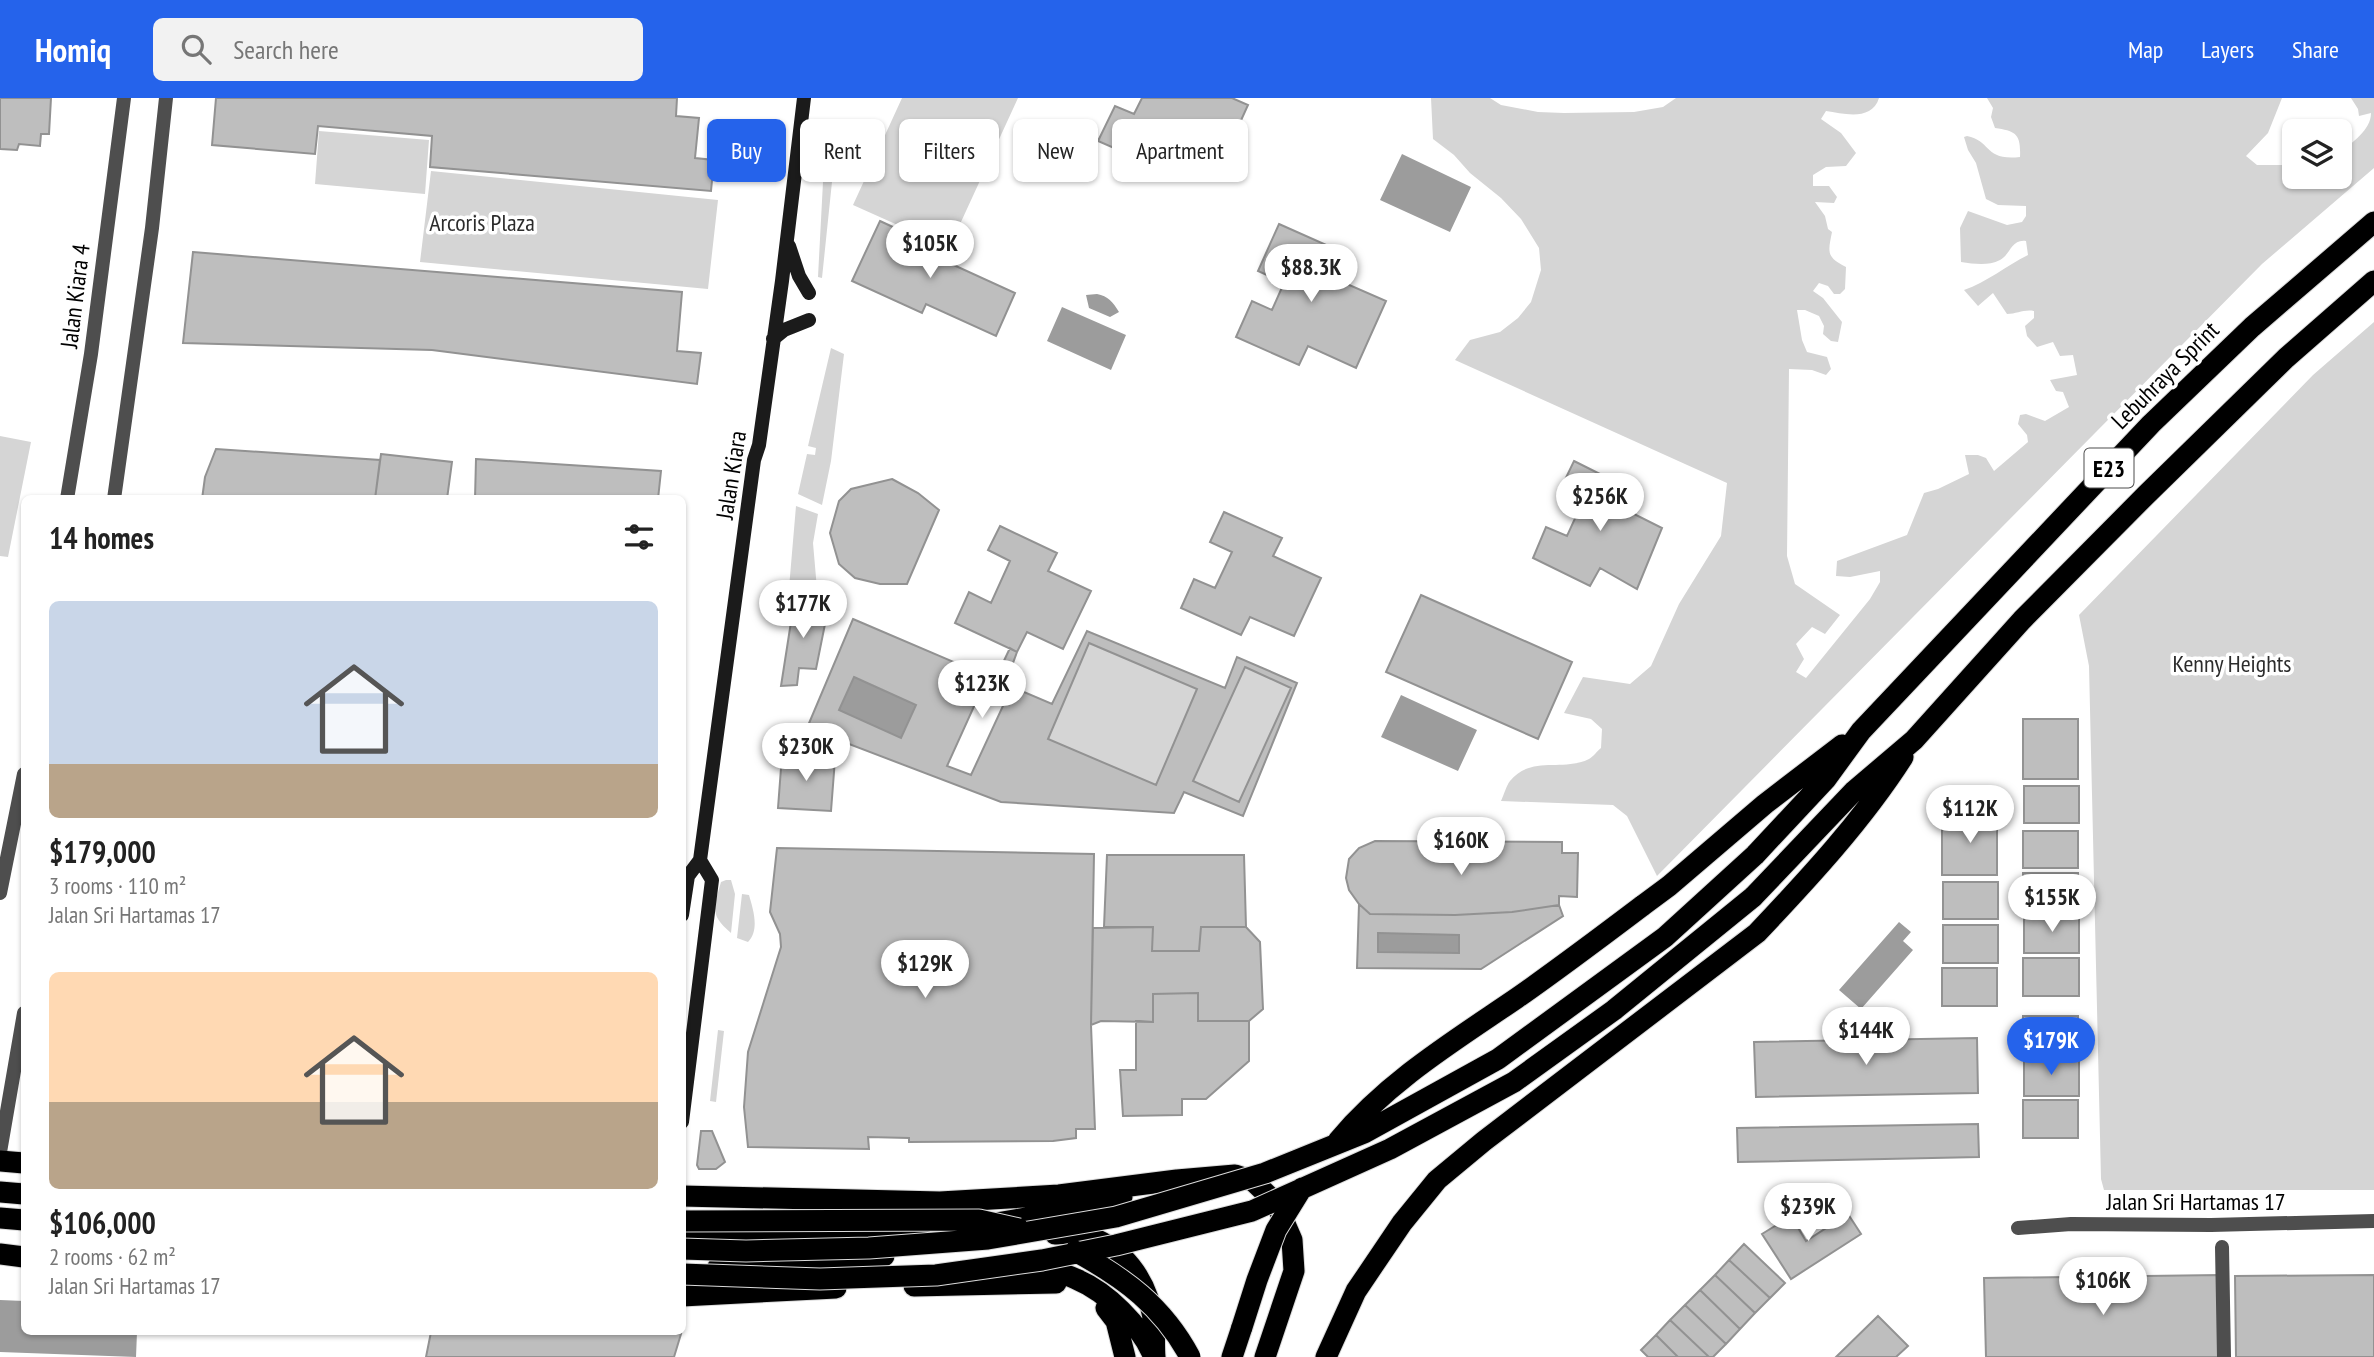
<!DOCTYPE html>
<html lang="en">
<head>
<meta charset="utf-8">
<style>
  body { margin:0; font-family:"PT Sans Narrow",sans-serif; background:#f2f2f2; color:#222; height:100vh; display:flex; flex-direction:column; font-size:26px; white-space:nowrap }
  * { box-sizing:border-box; margin:0 }
  p { font-size:23px; color:#767676 }
  .icon { flex:none; width:38px; height:38px; fill:none; stroke:currentColor; stroke-width:2; stroke-linecap:round; stroke-linejoin:round }
  .map { position:relative; flex:1; overflow:hidden }
  .sheet { position:absolute; left:21px; top:397px; width:665px; height:840px; display:flex; flex-direction:column; background:#fff; border-radius:10px; box-shadow:0 2px 5px #0004 }
  .sheet>* { flex:none }
  .hud { position:absolute; left:707px; top:21px; width:665px; height:63px; display:flex; gap:14px }
  .controls { position:absolute; left:2282px; top:21px; display:grid; gap:14px }
  .controls a { display:grid; place-items:center; width:70px; height:70px; border-radius:10px; background:#fff; box-shadow:0 2px 5px #0004; font-size:35px }
  .price { position:absolute; translate:-50% -60px; padding:0 16px; border-radius:24px; background:#fff; color:#222; font-size:23px; line-height:46px; filter:drop-shadow(0 2px 4px #0008) }
  .price::after { content:''; position:absolute; left:50%; top:42px; width:21px; height:16px; margin-left:-10px; background:inherit; clip-path:polygon(0 0,100% 0,50% 100%) }
  .price.active { background:#2563eb; color:#fff }
  ul { padding:0; list-style:none }
  li { display:grid; align-content:center; gap:14px; height:371px; padding:0 28px }
  li span { display:grid; place-items:center; height:217px; border-radius:10px; color:#555 }
  li>.icon { margin-inline-start:auto }
  span .icon { width:126px; height:126px; fill:#fffc; stroke-width:1 }
  li b { font-size:30px }
  h2 { display:flex; justify-content:space-between; align-items:center; height:84px; padding:0 28px; font-size:30px }
  .chip { padding:0 24px; border-radius:10px; background:#fff; box-shadow:0 2px 5px #0004; font-size:24px; line-height:63px }
  .chip.active { background:#2563eb; color:#fff }
  header { display:flex; align-items:center; gap:42px; box-sizing:border-box; height:98px; padding:0 35px; background:#2563eb; color:#fff }
  header strong { font-size:33px }
  nav { display:flex; gap:38px; margin-inline-start:auto; font-size:24px }
  .search { width:490px; height:63px; background:#f2f2f2; display:flex; align-items:center; gap:18px; box-sizing:border-box; padding:0 24px; border-radius:10px; color:#767676; font-size:26px }
  .map>svg:first-child { display:block }
  .green { fill:#d5d5d5 }
  .water { fill:#9c9c9c }
  .building { fill:#bebebe; stroke:#929292; stroke-width:2; fill-rule:evenodd }
  .lines { fill:none; stroke-linecap:round; stroke-linejoin:round }
  .motorway-casing { stroke:#dbdbdb; stroke-width:23 }
  .pedestrian { stroke:#4e4e4e; stroke-width:14 }
  .minor { stroke:#4e4e4e; stroke-width:14 }
  .secondary { stroke:#1b1b1b; stroke-width:14 }
  .motorway { stroke:#000; stroke-width:21 }
  .motorway-bridge-casing { stroke:#dbdbdb; stroke-width:23; stroke-linecap:butt }
  .motorway-bridge { stroke:#000; stroke-width:21 }
  .labels { text-anchor:middle; dominant-baseline:central; stroke-width:7; stroke-linejoin:round; paint-order:stroke }
  .shield { fill:#fff; stroke:#4c4c4c; stroke-width:2 }
  .shield-label { font-size:23px; font-weight:bold; fill:#000 }
  .park-label { font-size:24px; fill:#2c2c2c; stroke:#fff }
  .street-label { font-size:24px; fill:#000; stroke:#fff }
</style>
</head>
<body>
<header>
<strong>Homiq</strong>
<div class="search"><svg class="icon" aria-label="search" viewBox="0 0 24 24"><circle cx="10" cy="10" r="6"/><path d="M15 15l6 6"/></svg>Search here</div>
<nav><a>Map</a><a>Layers</a><a>Share</a></nav>
</header>
<div class="map">
<svg width="2374" height="1259" viewBox="0 0 2374 1259">
  <rect width="100%" height="100%" fill="#fff"/>
  <path class="green" d="M902 0H1018L949 150 853 107Z
    M1431 0H1490L1501 7 1538 14 1564 15 1634 14 1663 9 1676 0H1879C1872 23 1845 16 1826 13L1821 21 1841 35 1856 55 1846 68 1826 69 1813 77V88H1829L1837 99 1834 105 1815 104 1825 118 1828 131 1832 134C1828 154 1826 159 1846 169L1845 191 1840 196H1834L1828 188 1819 185 1813 193 1823 200 1842 224 1838 244 1831 243 1823 236 1824 228 1819 218 1805 212H1797L1802 242 1807 254 1827 259 1831 271 1826 277 1812 272 1789 271 1787 458 1795 486 1840 517 1825 536 1812 529 1796 546 1804 561 1796 574 1806 580 1870 501 1880 484V473L1850 479 1836 478 1837 463 1907 437 1924 395 1938 391 1969 376 1965 357H1978L1986 360 1994 373 2028 344 2027 337 2018 326 2020 317 2026 316 2045 323 2069 309 2063 294 2056 293 2050 282 2077 277 2073 257 2060 258 2053 244 2037 249 2027 238 2025 228 2034 220V213C2024 211 2017 216 2007 216L1993 195 1978 208 1964 192C1987 184 2006 168 2028 157L2026 143C2011 141 2011 156 2000 162 1988 168 1975 166 1961 164L1960 130 1968 113 2007 127 2022 124 2026 118V108L1998 107 1986 101 1976 65 1968 52 1964 39 1967 38C1992 43 1984 63 2020 59 2021 36 2016 33 1995 30L1991 19 1993 10 1987 0H2282L2268 35 2246 58 2257 67H2294V79H2340V56C2351 44 2371 33 2371 15L2359 18 2358 11 2351 0H2374V70L2262 166 1657 778 1627 718 1613 707 1501 703C1504 697 1506 688 1510 683 1531 657 1563 674 1589 661 1593 659 1597 653 1601 650L1602 631 1591 621 1564 615 1583 579 1630 586 1651 568 1679 506 1721 438 1727 385 1455 262 1470 242 1500 234 1518 220 1531 204 1541 172 1539 150 1521 121 1501 100 1470 75 1454 57 1433 41Z
    M319 33 429 42 425 96 315 86Z
    M835 55 822 180 818 179 824 65Z
    M431 73 718 102 708 191 420 164Z
    M2374 224V1092H2104L2101 1081 2089 568 2079 517 2313 277Z
    M831 250 844 256 831 363 822 407 798 396 807 356 815 357 816 350 808 348Z
    M0 338 31 344 8 459 0 458Z
    M796 408 818 416 813 445 817 491 814 507 796 492 789 490Z
    M1089 545 1197 591 1156 687 1048 641Z
    M1245 569 1291 590 1239 704 1193 683Z
    M726 782H731L735 796 731 835C709 817 714 809 721 784Z
    M742 796 749 797C753 811 760 832 748 844L737 840Z
    M718 932 724 933 716 1004 710 1003Z"/>
  <path class="water" d="M1402 56 1471 89 1450 134 1380 102Z
    M1097 196C1108 198 1113 204 1119 214L1110 219 1089 210 1086 197Z
    M1062 209 1126 237 1111 272 1047 243Z
    M854 579 916 607 901 640 839 612Z
    M1401 597 1477 632 1458 673 1381 639Z
    M1899 824 1911 834 1903 843 1913 852 1861 911 1839 892Z
    M1378 835 1459 837V855L1378 854Z
    M0 1202 24 1203V1234H137L136 1259 0 1254Z"/>
  <path class="building" d="M0 0H51L49 36H41L40 48 19 46 17 52 0 51Z
    M216 0H677L676 18 699 20 695 60 714 62 711 93 430 69 432 38 318 28 315 56 212 47Z
    M1142 0H1232L1248 7 1218 73 1170 52 1162 71 1098 43 1115 8 1134 16Z
    M880 123 951 156 947 164 1015 195 996 238 926 206 922 215 852 183Z
    M1279 126 1351 158 1340 183 1386 203 1356 270 1308 248 1299 267 1236 239 1252 203 1272 212 1284 185 1258 173Z
    M193 154 682 194 677 253 701 255 697 286 432 252 183 245Z
    M216 351 380 362 375 401H202L205 379Z
    M381 356 452 364 447 401H375Z
    M476 361 661 373 658 401H475Z
    M1574 363 1630 391 1624 411 1662 430 1637 491 1600 470 1590 488 1533 460 1546 429 1567 438 1583 403 1560 392Z
    M892 381 918 395 939 412 907 486H880L855 480 839 466 830 435 839 403 851 391Z
    M1224 414 1282 440 1273 458 1321 480 1294 538 1250 519 1241 537 1181 510 1194 481 1215 490 1232 454 1210 444Z
    M1000 428 1057 455 1048 473 1091 493 1063 551 1027 534 1017 554 955 525 969 494 991 505 1010 463 988 452Z
    M796 492 814 507 815 516 826 521 816 571 799 570 797 587 781 588Z
    M1421 497 1572 564 1538 641 1386 574Z
    M853 521 1052 606 1087 533 1225 590 1237 559 1297 585 1243 718 1184 694 1174 715 1001 704 807 630ZM1089 545 1197 591 1156 687 1048 641ZM1245 569 1291 590 1239 704 1193 683ZM854 579 916 607 901 640 839 612Z
    M1010 550 1017 554 1003 592 1009 595 971 677 947 668 985 584 993 586Z
    M2023 621H2078V681H2023Z
    M782 657 835 661 831 713 778 710Z
    M2024 688H2079V725H2024Z
    M1942 717H1997V777H1942Z
    M2023 733H2078V770H2023Z
    M1375 743 1562 744V755H1578L1577 799 1559 798V807L1512 814 1455 817 1370 816 1359 806 1349 792 1346 780 1349 761 1359 750Z
    M777 750 1094 756 1091 927 1095 1031H1076V1040L1053 1043 909 1044V1040L868 1039 869 1051 748 1049 744 1009 748 954 781 849 780 836 770 814Z
    M1107 757H1244L1246 829H1201L1199 853H1152L1153 829H1104Z
    M2023 775H2078V813H2023Z
    M1943 784H1998V821H1943Z
    M1359 806 1370 816 1455 817 1512 814 1559 807 1563 818 1481 871 1357 870ZM1378 835 1459 837V855L1378 854Z
    M2024 818H2079V855H2024Z
    M1943 827H1998V865H1943Z
    M1153 829 1152 853H1199L1201 829H1246L1260 844 1263 911 1249 923H1198V895L1153 896V924L1101 923 1091 927 1093 830Z
    M2023 860H2079V898H2023Z
    M1942 870H1997V908H1942Z
    M1198 895V923H1249V963L1206 1001H1182V1017L1123 1018 1120 972H1136V923L1153 924V896Z
    M2023 918H2078V955H2023Z
    M1977 940 1978 995 1756 999 1754 944Z
    M2024 960H2079V998H2024Z
    M2023 1002H2078V1040H2023Z
    M1978 1026 1979 1059 1738 1064 1737 1030Z
    M701 1033H712L725 1064 716 1071H699L697 1067Z
    M1848 1116 1861 1136 1791 1181 1762 1136 1791 1118 1806 1143Z
    M1744 1146 1785 1185 1770 1200 1729 1162Z
    M1729 1162 1770 1200 1755 1215 1715 1177Z
    M1715 1177 1755 1215 1740 1231 1700 1192Z
    M2220 1177 2221 1259H1986L1984 1180Z
    M2374 1177V1259H2236L2235 1178Z
    M1700 1192 1740 1231 1726 1246 1685 1207Z
    M1685 1207 1726 1246 1713 1259H1709L1670 1222Z
    M1878 1218 1908 1248 1896 1259H1836Z
    M1670 1222 1709 1259H1678L1656 1237Z
    M431 1234H638L681 1236 674 1259H426Z
    M1656 1237 1678 1259H1648L1641 1252Z"/>
  <g class="lines">
    <g class="motorway-casing">
      <path id="motorway" d="M1755 757 1826 681 1861 633 2151 326 2252 229 2374 124
        M1753 799 1854 693 1914 642 2022 522 2146 397 2286 260 2374 183
        M1642 808 1669 788 1765 706 1842 647
        M0 1063 24 1065
        M0 1094 24 1096
        M682 1098 940 1104 1059 1097 1177 1082 1235 1077 1253 1083 1276 1105 1292 1142 1294 1173 1265 1259
        M0 1120 24 1122
        M996 1125 1082 1111 1122 1099
        M1055 1136C1110 1130 1147 1174 1154 1226 1155 1236 1154 1248 1155 1259
        M682 1139 784 1143 954 1130
        M0 1156 24 1159
        M718 1169 884 1158
        M1017 1169C1036 1170 1059 1173 1076 1181 1107 1194 1140 1227 1153 1257
        M914 1188 1056 1185
        M682 1198 836 1190
        M1106 1210 1116 1223 1125 1259
        M1232 1259 1242 1229
        M1326 1259 1356 1193 1402 1125 1437 1082 1484 1043 1757 835C1809 780 1862 723 1903 659"/>
    </g>
    <path class="pedestrian" d="M2222 1149 2224 1259"/>
    <path class="minor" d="M67 401 91 256 124 0
      M114 401 152 130 166 0
      M0 795 24 676
      M0 1054 24 915
      M2018 1130 2071 1126 2211 1127 2374 1123"/>
    <path class="secondary" d="M789 148 799 178 809 195
      M773 241 784 232 809 222
      M682 817 688 778 700 762 754 362 759 347 782 183 804 0
      M682 1024 712 782 700 762"/>
    <use href="#motorway" class="motorway"/>
    <g class="motorway-bridge-casing">
      <path id="motorway-bridge" d="M1338 1043C1388 983 1454 943 1517 900 1560 870 1601 839 1642 808
        M682 1123 979 1122 1019 1131
        M682 1151 746 1153 869 1150 988 1141 1116 1119 1265 1075 1364 1035 1498 961 1665 839 1755 757
        M1075 1153C1124 1180 1163 1208 1190 1259
        M682 1176 820 1181 936 1177 1042 1162 1116 1147 1252 1113 1390 1051 1514 984 1614 912 1753 799
        M1242 1229 1257 1182 1276 1132 1302 1090"/>
    </g>
    <use href="#motorway-bridge" class="motorway-bridge"/>
  </g>
  <g class="labels">
    <rect class="shield" x="2084.5" y="350.5" width="49" height="39" rx="5"/>
    <g class="shield-label">
      <text x="2109" y="370">E23</text>
    </g>
    <g class="park-label">
      <text x="482" y="124">Arcoris Plaza</text>
      <text x="2232" y="565">Kenny Heights</text>
    </g>
    <g class="street-label">
      <text transform="translate(75 198) rotate(-83)">Jalan Kiara 4</text>
      <text transform="translate(2165 277) rotate(-45)">Lebuhraya Sprint</text>
      <text transform="translate(731 377) rotate(-81)">Jalan Kiara</text>
      <text x="2196" y="1103">Jalan Sri Hartamas 17</text>
    </g>
  </g>
</svg>
<div class="controls">
<a><svg class="icon" aria-label="layers" viewBox="0 0 24 24"><path d="M12 4l9 5-9 5-9-5zM3 14l9 5 9-5"/></svg></a>
</div>
<b class="price" style="left:930px;top:182px">$105K</b>
<b class="price" style="left:1311px;top:206px">$88.3K</b>
<b class="price" style="left:1600px;top:435px">$256K</b>
<b class="price" style="left:803px;top:542px">$177K</b>
<b class="price" style="left:982px;top:622px">$123K</b>
<b class="price" style="left:806px;top:685px">$230K</b>
<b class="price" style="left:1970px;top:747px">$112K</b>
<b class="price" style="left:1461px;top:779px">$160K</b>
<b class="price" style="left:2052px;top:836px">$155K</b>
<b class="price" style="left:925px;top:902px">$129K</b>
<b class="price" style="left:1866px;top:969px">$144K</b>
<b class="price active" style="left:2051px;top:979px">$179K</b>
<b class="price" style="left:1808px;top:1145px">$239K</b>
<b class="price" style="left:2103px;top:1219px">$106K</b>
<div class="hud">
<a class="chip active">Buy</a>
<a class="chip">Rent</a>
<a class="chip">Filters</a>
<a class="chip">New</a>
<a class="chip">Apartment</a>
</div>
<section class="sheet">
<h2>14 homes<svg class="icon" aria-label="filters" viewBox="0 0 24 24"><path d="M4 7h16M4 17h16"/><circle cx="9" cy="7" r="2"/><circle cx="15" cy="17" r="2"/></svg></h2>
<ul>
<li><span style="background:linear-gradient(#c9d6e8 75%,#b9a48a 0)"><svg class="icon" aria-label="home" viewBox="0 0 24 24"><path d="M3 11l9-7 9 7M6 9v11h12V9"/></svg></span><div><b>$179,000</b><p>3 rooms · 110 m²</p><p>Jalan Sri Hartamas 17</p></div></li>
<li><span style="background:linear-gradient(#ffd9b3 60%,#b9a48a 0)"><svg class="icon" aria-label="home" viewBox="0 0 24 24"><path d="M3 11l9-7 9 7M6 9v11h12V9"/></svg></span><div><b>$106,000</b><p>2 rooms · 62 m²</p><p>Jalan Sri Hartamas 17</p></div></li>
</ul>
</section>
</div>
</body>
</html>
